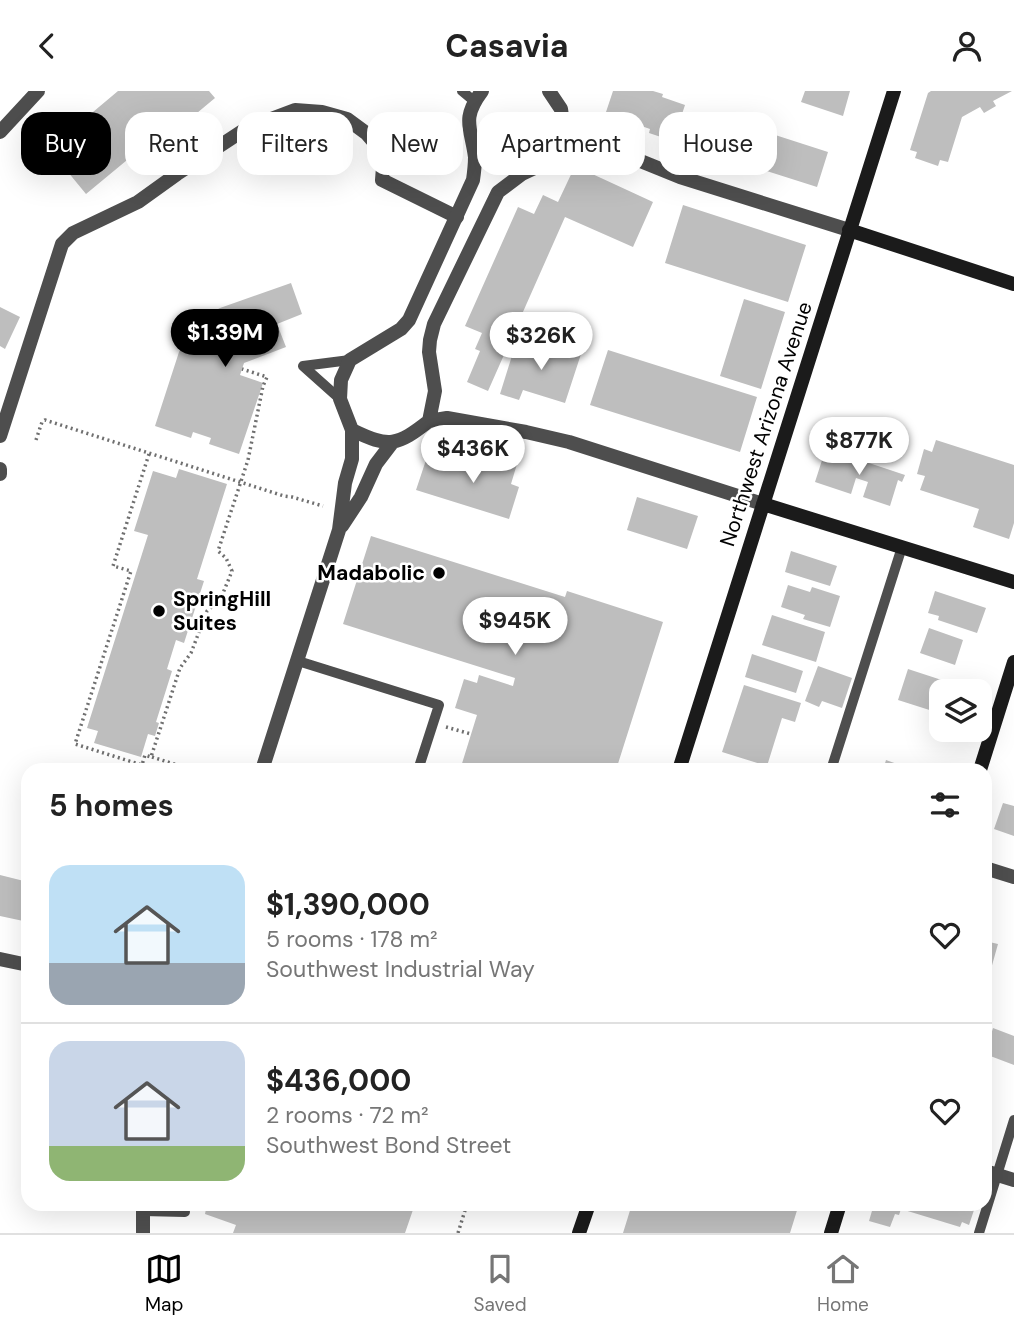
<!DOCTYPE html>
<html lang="en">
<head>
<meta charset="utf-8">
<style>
  body { margin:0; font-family:"DM Sans",sans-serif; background:#f6f6f6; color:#222; height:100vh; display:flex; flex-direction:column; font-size:26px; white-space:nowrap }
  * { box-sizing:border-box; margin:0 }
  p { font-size:23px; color:#767676 }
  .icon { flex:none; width:38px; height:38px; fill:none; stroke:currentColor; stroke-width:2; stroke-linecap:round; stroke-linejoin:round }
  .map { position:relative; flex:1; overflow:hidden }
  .sheet { position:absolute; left:21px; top:672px; width:971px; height:448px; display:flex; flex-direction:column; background:#fff; border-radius:21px; box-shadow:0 7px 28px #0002 }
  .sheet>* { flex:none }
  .top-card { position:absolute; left:21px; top:21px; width:973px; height:63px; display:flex; gap:14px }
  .controls { position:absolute; left:929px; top:588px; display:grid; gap:14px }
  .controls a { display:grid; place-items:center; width:63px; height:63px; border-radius:14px; background:#fff; box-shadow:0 7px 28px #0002; font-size:35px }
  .price { position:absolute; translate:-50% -60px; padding:0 16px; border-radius:24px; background:#fff; color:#222; font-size:23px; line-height:46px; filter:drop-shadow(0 2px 4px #0008) }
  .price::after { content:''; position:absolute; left:50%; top:42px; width:21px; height:16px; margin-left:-10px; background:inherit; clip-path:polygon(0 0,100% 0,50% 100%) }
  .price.selected { background:#000; color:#fff }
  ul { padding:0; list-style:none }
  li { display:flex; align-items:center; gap:21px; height:175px; padding:0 28px }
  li+li { border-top:2px solid #e0e0e0 }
  li span { display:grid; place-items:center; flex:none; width:196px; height:140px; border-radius:21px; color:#555 }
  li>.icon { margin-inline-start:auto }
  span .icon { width:84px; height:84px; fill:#fffc; stroke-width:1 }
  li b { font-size:30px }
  h2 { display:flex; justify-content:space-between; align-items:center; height:84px; padding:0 28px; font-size:30px }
  .pill { padding:0 24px; border-radius:21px; background:#fff; box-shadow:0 7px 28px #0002; font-size:24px; line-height:63px }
  .pill.selected { background:#000; color:#fff }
  header { display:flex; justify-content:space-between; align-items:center; height:91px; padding:0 28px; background:#fff; font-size:32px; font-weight:700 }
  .tab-bar { display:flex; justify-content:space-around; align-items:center; height:98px; border-top:2px solid #e0e0e0; background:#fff; font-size:19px; color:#767676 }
  .tab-bar a { display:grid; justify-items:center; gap:4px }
  .tab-bar .selected { color:#000 }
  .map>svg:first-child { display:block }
  .building { fill:#bebebe }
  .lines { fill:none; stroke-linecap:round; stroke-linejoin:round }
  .path { stroke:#707070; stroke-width:3.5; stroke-dasharray:2 3.5; stroke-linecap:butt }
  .service { stroke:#4e4e4e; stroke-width:10 }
  .minor { stroke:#4e4e4e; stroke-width:14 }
  .tertiary { stroke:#4e4e4e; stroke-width:14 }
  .secondary { stroke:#1b1b1b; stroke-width:14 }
  .poi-dot { fill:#000; stroke:#fff; stroke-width:2.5 }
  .labels { text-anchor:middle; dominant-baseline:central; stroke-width:5; stroke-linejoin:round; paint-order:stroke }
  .street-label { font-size:21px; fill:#000; stroke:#fff }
  .poi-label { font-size:21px; font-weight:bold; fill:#000; stroke:#fff; text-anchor:end }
</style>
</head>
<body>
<header><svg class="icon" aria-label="back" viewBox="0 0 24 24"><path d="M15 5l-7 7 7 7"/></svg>Casavia<svg class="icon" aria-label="person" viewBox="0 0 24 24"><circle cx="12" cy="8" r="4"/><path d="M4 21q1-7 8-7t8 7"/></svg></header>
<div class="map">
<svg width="1014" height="1142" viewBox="0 0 1014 1142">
  <rect width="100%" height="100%" fill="#fff"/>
  <path class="building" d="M118 0H209L215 7 149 62 144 55 86 103 49 58Z
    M613 0H653L663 3 662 6 685 14 673 50 649 42 650 38 627 30 625 34 604 27Z
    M805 0H850L843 25 801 11Z
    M931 0H1012L993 10 996 15 984 22 980 16 962 26 948 71 940 69 938 75 915 67 917 61 910 59 928 2Z
    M725 28 828 61 817 96 713 63Z
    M575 75 653 111 633 156 565 126 488 300 467 291 480 260 475 258 482 242 465 235 518 116 534 123 543 104 558 111Z
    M683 114 806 154 788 211 665 172Z
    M291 192 302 223 277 233 286 256 244 272 240 284 263 292 239 363 209 353 211 347 193 341 191 347 155 335 179 261 189 244 205 225 220 217Z
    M744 208 785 221 761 298 720 285Z
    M0 216 20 226 5 258 0 255Z
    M538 249 581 263 565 312 523 299 519 309 500 303 515 255 534 261Z
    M608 259 757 306 740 361 590 314Z
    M936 349 1014 374V432L1009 448 973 436 979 418 920 399 925 385 917 383 924 358 932 361Z
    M839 362 905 384 902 391 898 389 890 415 863 406 868 391 856 387 851 403 815 391 824 363 837 367Z
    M486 363 517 373 511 393 519 396 509 428 416 399 427 366 480 383Z
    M179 378 227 393 197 488 204 490 184 552 176 549 167 578 172 580 156 631 159 632 155 645 148 643 141 666 94 652 98 640 87 637 148 444 134 440 153 380 176 387Z
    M637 406 698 425 687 458 627 439Z
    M371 445 565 506 567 500 663 531 616 679H460L477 624 455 617 464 588 477 592 479 584 513 595 515 587 343 533Z
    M791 460 837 475 830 495 785 481Z
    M788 494 810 501 812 496 840 505 830 536 803 528 805 524 781 516Z
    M935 500 986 517 977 542 938 529 939 525 928 522Z
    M772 524 825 541 816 571 762 554Z
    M929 537 963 549 955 574 920 562Z
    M752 563 803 580 796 602 745 586Z
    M818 575 852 587 842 617 822 610 819 616 805 610Z
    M908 578 963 596 961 600H942V623L898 609Z
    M744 594 801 612 795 631 782 627 767 675 722 661Z
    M886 669 911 678 913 673 929 679H883Z
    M1003 712 1014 715V745L994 738Z
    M0 784 28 791V831L0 825Z
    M985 850 998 853 991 878 985 877Z
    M993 937 1014 945V974L985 963Z
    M207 1113H415L405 1142H233L236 1134 205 1123Z
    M632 1113H765L772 1117 774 1113H799L790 1142H623Z
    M874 1113H976L969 1134 962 1131 960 1136 901 1118 899 1124 895 1123 890 1136 869 1130Z"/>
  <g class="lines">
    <path class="path" d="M36 349 42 331 45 329 284 405 292 406 323 415
      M149 363 113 475 131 480 75 653 142 674 145 664 151 666 180 577 191 562 207 520 221 507 232 480 226 467 218 460 248 369 263 295 267 286 242 278
      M446 636 471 643
      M152 666 193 679
      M458 1142 467 1113"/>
    <path class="service" d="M462 0 474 10
      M303 275 340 308
      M303 275 350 269
      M298 570 439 614 418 679
      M831 679 902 456
      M143 1120 185 1121
      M979 1142 1014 1029"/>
    <path class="minor" d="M0 41 38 0
      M0 345 62 153 73 142 138 111 177 83 247 37 295 19 322 21 347 28 366 42 379 57 383 76 382 89 457 126
      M0 378V383
      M985 777 1014 786
      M985 1080 1014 1089
      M143 1113V1142"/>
    <path class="tertiary" d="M564 39 680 86 849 139
      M429 330 447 327 526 341 569 351 763 413
      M352 339C389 357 397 355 429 330L435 300 429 261 430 249 434 233 498 101 522 83 539 75 554 62 564 39 561 18 549 0
      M342 435 361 406 376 373 392 352
      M262 679 339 439 345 392 352 368V339L340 308 341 289 350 269 401 238 409 229 473 89C474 82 475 73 475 66 471 36 461 28 482 0
      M0 868 28 874"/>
    <path class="secondary" d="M849 139 1014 193
      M763 413 1014 491
      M679 679 894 0
      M980 679 1014 571
      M579 1142 589 1113
      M831 1142 840 1113"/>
  </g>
  <g class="poi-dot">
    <circle cx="439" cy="482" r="7"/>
    <circle cx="159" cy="520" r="7"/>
  </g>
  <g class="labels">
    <g class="street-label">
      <text transform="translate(766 333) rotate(-72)">Northwest Arizona Avenue</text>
    </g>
    <g class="poi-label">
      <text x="425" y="482">Madabolic</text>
      <text x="173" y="508" text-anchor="start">SpringHill<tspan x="173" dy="24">Suites</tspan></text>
    </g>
  </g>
</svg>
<div class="controls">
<a><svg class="icon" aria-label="layers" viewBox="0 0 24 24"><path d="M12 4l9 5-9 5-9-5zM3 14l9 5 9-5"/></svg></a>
</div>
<b class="price selected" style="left:225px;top:278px">$1.39M</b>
<b class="price" style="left:541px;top:281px">$326K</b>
<b class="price" style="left:859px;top:386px">$877K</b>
<b class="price" style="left:473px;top:394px">$436K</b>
<b class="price" style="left:515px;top:566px">$945K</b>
<div class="top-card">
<a class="pill selected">Buy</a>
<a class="pill">Rent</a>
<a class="pill">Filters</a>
<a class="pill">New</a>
<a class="pill">Apartment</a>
<a class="pill">House</a>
</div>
<section class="sheet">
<h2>5 homes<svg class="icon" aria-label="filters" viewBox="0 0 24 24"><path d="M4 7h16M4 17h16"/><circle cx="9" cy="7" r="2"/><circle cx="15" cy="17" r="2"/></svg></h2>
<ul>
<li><span style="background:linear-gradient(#bfe0f5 70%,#9aa5b1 0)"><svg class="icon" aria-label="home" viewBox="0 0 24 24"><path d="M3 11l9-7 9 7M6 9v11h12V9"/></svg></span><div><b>$1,390,000</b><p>5 rooms · 178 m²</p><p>Southwest Industrial Way</p></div><svg class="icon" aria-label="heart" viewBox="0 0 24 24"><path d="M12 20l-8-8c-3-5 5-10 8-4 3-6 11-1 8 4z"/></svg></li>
<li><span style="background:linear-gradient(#c9d6e8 75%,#8fb573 0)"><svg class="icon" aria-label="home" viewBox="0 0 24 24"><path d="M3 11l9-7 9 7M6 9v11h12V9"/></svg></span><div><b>$436,000</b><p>2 rooms · 72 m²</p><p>Southwest Bond Street</p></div><svg class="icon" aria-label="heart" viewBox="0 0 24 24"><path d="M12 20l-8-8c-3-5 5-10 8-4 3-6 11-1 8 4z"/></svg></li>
</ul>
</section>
</div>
<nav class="tab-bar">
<a class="selected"><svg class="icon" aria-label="map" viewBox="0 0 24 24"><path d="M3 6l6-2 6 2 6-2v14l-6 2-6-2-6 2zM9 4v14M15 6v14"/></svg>Map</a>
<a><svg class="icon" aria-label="saved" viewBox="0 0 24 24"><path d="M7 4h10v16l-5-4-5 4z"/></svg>Saved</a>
<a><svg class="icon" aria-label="home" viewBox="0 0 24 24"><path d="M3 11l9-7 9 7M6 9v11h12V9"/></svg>Home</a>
</nav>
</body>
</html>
